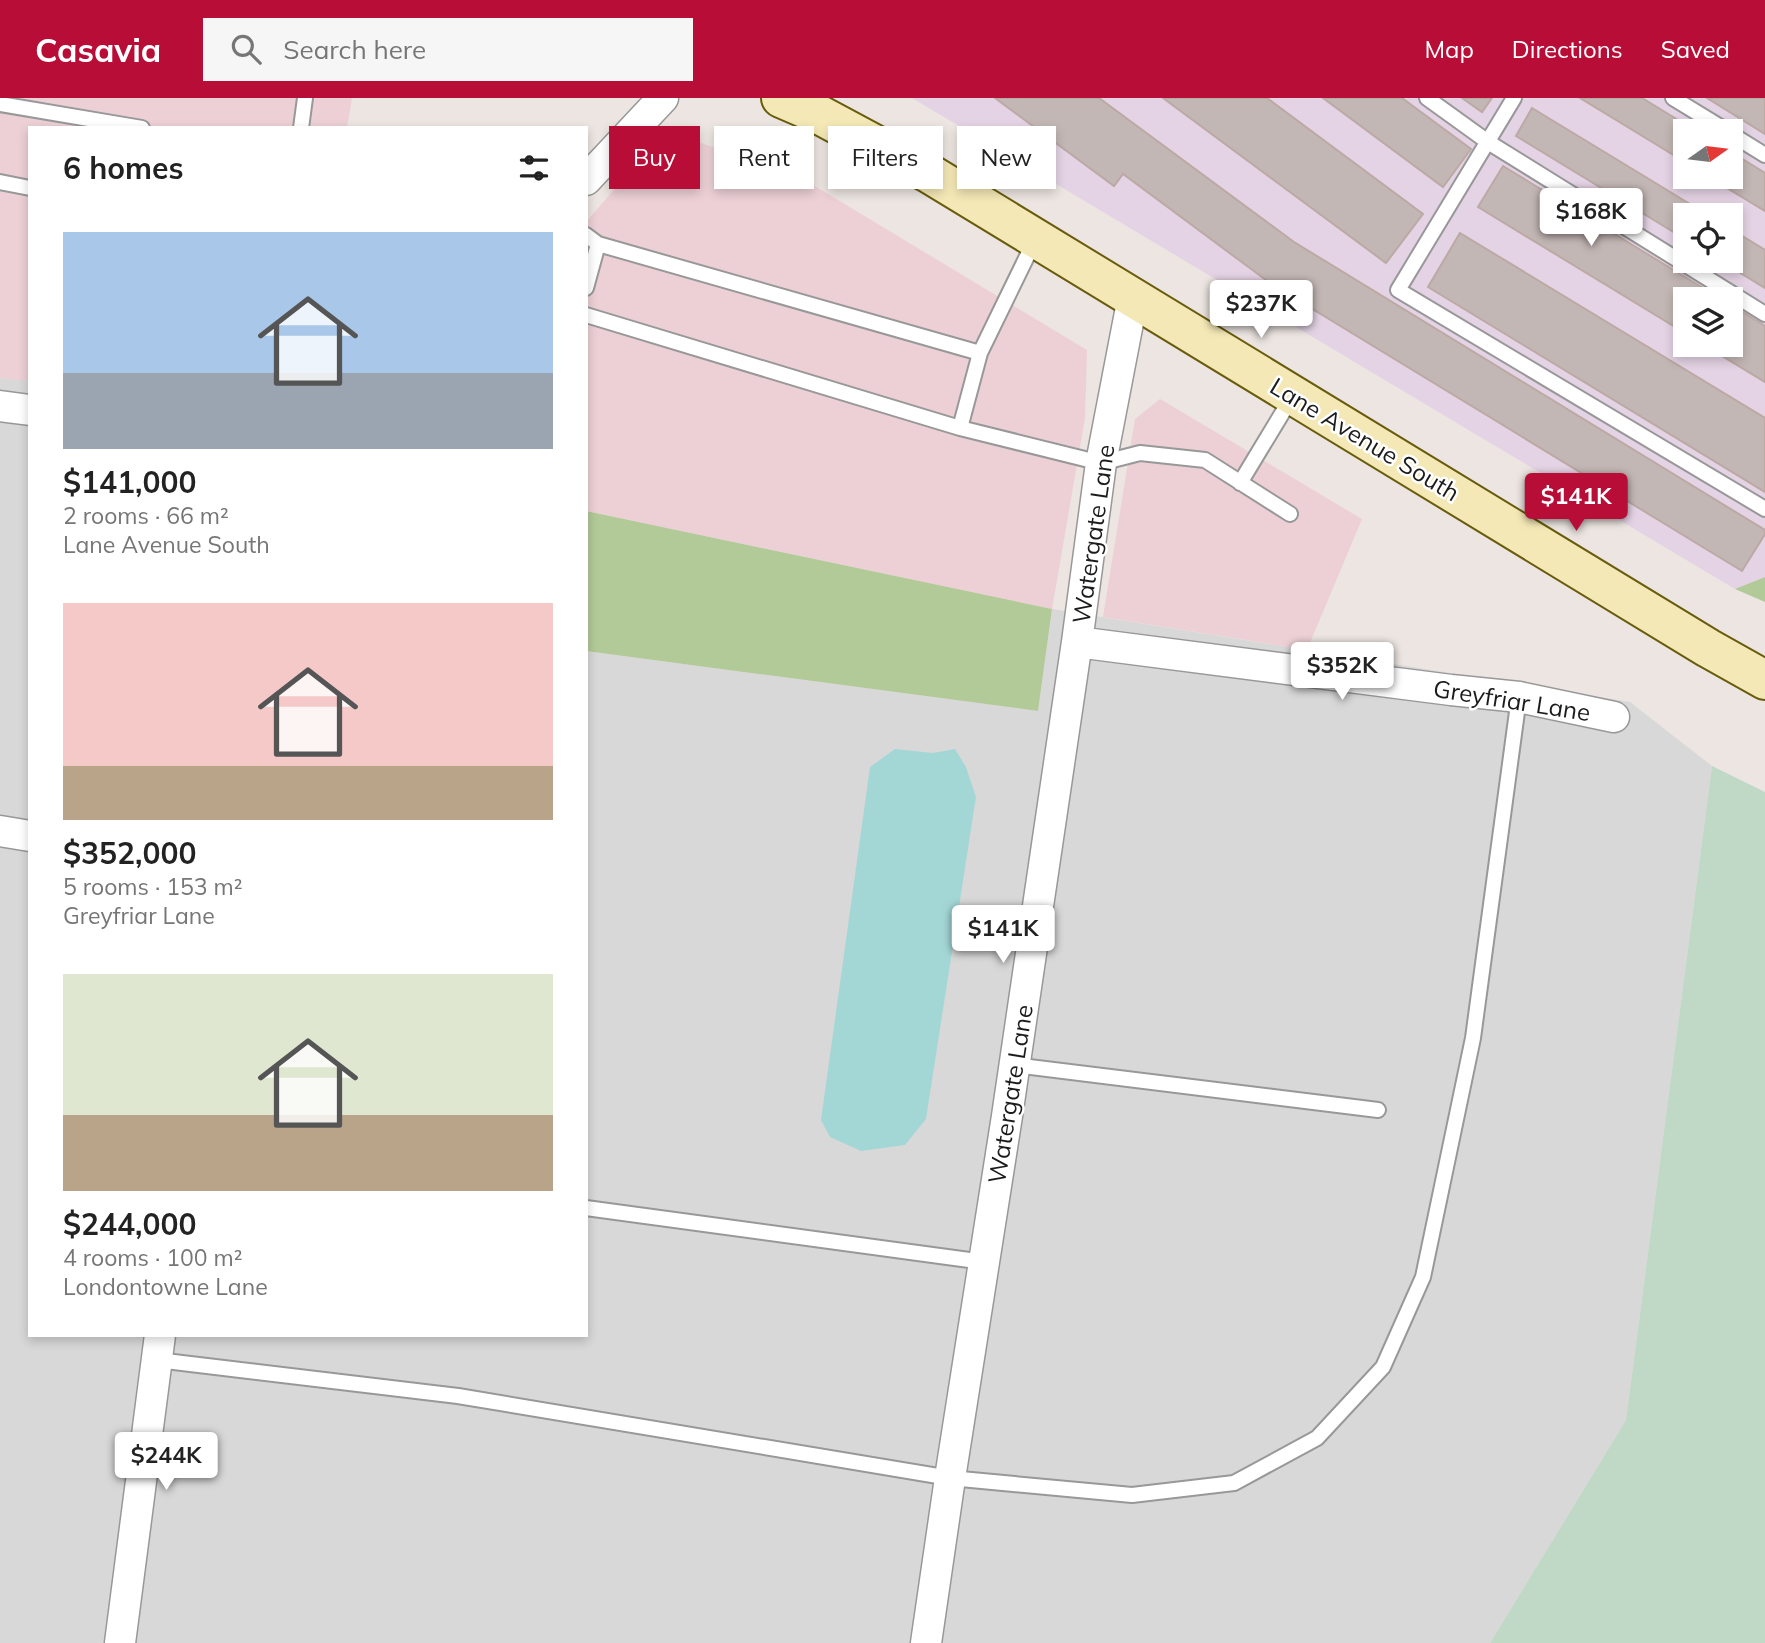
<!DOCTYPE html>
<html lang="en">
<head>
<meta charset="utf-8">
<style>
  body { margin:0; font-family:Mulish,sans-serif; background:#f6f6f6; color:#222; height:100vh; display:flex; flex-direction:column; font-size:26px; white-space:nowrap }
  * { box-sizing:border-box; margin:0 }
  p { font-size:23px; color:#767676 }
  .icon { flex:none; width:38px; height:38px; fill:none; stroke:currentColor; stroke-width:2; stroke-linecap:round; stroke-linejoin:round }
  .map { position:relative; flex:1; overflow:hidden }
  .drawer { position:absolute; left:28px; top:28px; width:560px; height:1211px; display:flex; flex-direction:column; background:#fff; border-radius:0px; box-shadow:0 4px 10px #0003 }
  .drawer>* { flex:none }
  .hud { position:absolute; left:609px; top:28px; width:665px; height:63px; display:flex; gap:14px }
  .needle { width:46px; rotate:76deg }
  .buttons { position:absolute; left:1673px; top:21px; display:grid; gap:14px }
  .buttons a { display:grid; place-items:center; width:70px; height:70px; border-radius:0px; background:#fff; box-shadow:0 4px 10px #0003; font-size:35px }
  .price { position:absolute; translate:-50% -60px; padding:0 16px; border-radius:7px; background:#fff; color:#222; font-size:23px; line-height:46px; filter:drop-shadow(0 2px 4px #0008) }
  .price::after { content:''; position:absolute; left:50%; top:42px; width:21px; height:16px; margin-left:-10px; background:inherit; clip-path:polygon(0 0,100% 0,50% 100%) }
  .price.selected { background:#b80d37; color:#fff }
  ul { padding:0; list-style:none }
  li { display:grid; align-content:center; gap:14px; height:371px; padding:0 35px }
  li span { display:grid; place-items:center; height:217px; border-radius:0px; color:#555 }
  li>.icon { margin-inline-start:auto }
  span .icon { width:126px; height:126px; fill:#fffc; stroke-width:1 }
  li b { font-size:30px }
  h2 { display:flex; justify-content:space-between; align-items:center; height:84px; padding:0 35px; font-size:30px }
  .pill { padding:0 24px; border-radius:0px; background:#fff; box-shadow:0 4px 10px #0003; font-size:24px; line-height:63px }
  .pill.selected { background:#b80d37; color:#fff }
  header { display:flex; align-items:center; gap:42px; box-sizing:border-box; height:98px; padding:0 35px; background:#b80d37; color:#fff }
  header strong { font-size:33px }
  nav { display:flex; gap:38px; margin-inline-start:auto; font-size:24px }
  .search { width:490px; height:63px; background:#f6f6f6; display:flex; align-items:center; gap:18px; box-sizing:border-box; padding:0 24px; border-radius:0px; color:#767676; font-size:26px }
  .map>svg:first-child { display:block }
  .residential { fill:#d9d8d8 }
  .commercial { fill:#ecd0d6 }
  .industrial { fill:#e4d3e4; fill-rule:evenodd }
  .forest { fill:#b2c998 }
  .wetland { fill:#bfd9c6 }
  .water { fill:#a3d7d6 }
  .building { fill:#c3b7b5; stroke:#bca9a4; stroke-width:2 }
  .lines { fill:none; stroke-linecap:round; stroke-linejoin:round }
  .lane-casing { stroke:#989898; stroke-width:18 }
  .street-casing { stroke:#989898; stroke-width:33 }
  .secondary-casing { stroke:#685c0c; stroke-width:42 }
  .lane { stroke:#fff; stroke-width:14 }
  .street { stroke:#fff; stroke-width:30 }
  .secondary { stroke:#f4e8b6; stroke-width:38 }
  .labels { text-anchor:middle; dominant-baseline:central; stroke-width:5; stroke-linejoin:round; paint-order:stroke }
  .street-label { font-size:24px; fill:#1b1b1b; stroke:#fff }
</style>
</head>
<body>
<header>
<strong>Casavia</strong>
<div class="search"><svg class="icon" aria-label="search" viewBox="0 0 24 24"><circle cx="10" cy="10" r="6"/><path d="M15 15l6 6"/></svg>Search here</div>
<nav><a>Map</a><a>Directions</a><a>Saved</a></nav>
</header>
<div class="map">
<svg width="1765" height="1545" viewBox="0 0 1765 1545">
  <rect width="100%" height="100%" fill="#ece5e1"/>
  <path class="residential" d="M0 280 30 283V1237H586V553L1038 613 1052 511 1630 604 1712 668 1626 1322 1490 1545H0Z"/>
  <path class="commercial" d="M0 0H352L347 30H30V283L0 280Z
    M666 32 808 84 1087 252 1085 320 1052 511 586 413V124Z
    M1160 301 1362 421 1307 552 1103 519 1135 321Z"/>
  <path class="industrial" d="M912 0H1765V479L1735 491ZM1685 33H1731V79H1685ZM1685 117H1731V163H1685ZM1685 201H1731V247H1685Z"/>
  <path class="forest" d="M586 413 1052 511 1038 613 586 553Z
    M1765 479V504L1735 491Z"/>
  <path class="wetland" d="M1712 668 1765 694V1545H1490L1626 1322Z"/>
  <path class="water" d="M895 651 933 655 955 651 966 669 976 699 926 1021 905 1047 861 1053 830 1039 821 1022 870 669Z"/>
  <path class="building" d="M995 0H1099L1294 144 1765 432V436L1742 473 1270 185 1123 76 1114 88Z
    M1163 0H1267L1423 116 1386 165Z
    M1323 0H1402L1471 51 1443 89Z
    M1462 0H1492L1482 14Z
    M1580 0H1642L1696 33H1685V64Z
    M1707 0H1765V36Z
    M1532 10 1708 117H1685V141L1516 38Z
    M1731 54 1765 75V113L1709 79H1731Z
    M1503 68 1721 201H1685V235L1478 109Z
    M1731 131 1765 152V190L1721 163H1731Z
    M1460 135 1765 320V394L1428 189Z
    M1731 207 1765 228V284L1704 247H1731Z"/>
  <g class="lines">
    <g class="lane-casing">
      <path id="lane" d="M1427 0 1488 44 1765 216
        M1514 0 1398 192 1765 411
        M1673 0 1727 33
        M0 6 142 30
        M301 30 305 0
        M1731 36 1765 57
        M0 84 30 90
        M586 137 598 146 980 255
        M586 190 598 146
        M586 217 960 330 1101 365 1140 355 1205 362 1290 416
        M960 330 980 255 1035 142
        M1240 385 1292 299
        M1014 967 1378 1012
        M586 1110 984 1164
        M157 1262 458 1298 950 1380 1132 1397 1234 1385 1317 1340 1383 1269 1423 1179 1473 940 1519 599"/>
    </g>
    <g class="street-casing">
      <path id="street" d="M586 82 663 0
        M0 308 30 312
        M1077 544 1451 592 1519 599 1614 619
        M0 733 30 738
        M120 1545 160 1237
        M926 1545 950 1380 1007 1018 1077 544 1101 365 1133 199"/>
    </g>
    <g class="secondary-casing">
      <path id="secondary" d="M781 0 818 16 930 76 1708 550 1765 582"/>
    </g>
    <use href="#lane" class="lane"/>
    <use href="#street" class="street"/>
    <use href="#secondary" class="secondary"/>
  </g>
  <g class="labels">
    <g class="street-label">
      <text transform="translate(1365 341) rotate(31)">Lane Avenue South</text>
      <text transform="translate(1093 436) rotate(-82)">Watergate Lane</text>
      <text transform="translate(1512 602) rotate(9)">Greyfriar Lane</text>
      <text transform="translate(1010 996) rotate(-81)">Watergate Lane</text>
    </g>
  </g>
</svg>
<div class="buttons">
<a><svg class="needle" viewBox="-14 -14 28 28"><path d="M0-13l5 13h-10z" fill="#e53935"/><path d="M0 13l5-13h-10z" fill="#767676"/></svg></a>
<a><svg class="icon" aria-label="locate" viewBox="0 0 24 24"><circle cx="12" cy="12" r="6"/><path d="M12 2v4M12 18v4M2 12h4M18 12h4"/></svg></a>
<a><svg class="icon" aria-label="layers" viewBox="0 0 24 24"><path d="M12 4l9 5-9 5-9-5zM3 14l9 5 9-5"/></svg></a>
</div>
<b class="price" style="left:1591px;top:150px">$168K</b>
<b class="price" style="left:1261px;top:242px">$237K</b>
<b class="price selected" style="left:1576px;top:435px">$141K</b>
<b class="price" style="left:1342px;top:604px">$352K</b>
<b class="price" style="left:1003px;top:867px">$141K</b>
<b class="price" style="left:166px;top:1394px">$244K</b>
<div class="hud">
<a class="pill selected">Buy</a>
<a class="pill">Rent</a>
<a class="pill">Filters</a>
<a class="pill">New</a>
</div>
<section class="drawer">
<h2>6 homes<svg class="icon" aria-label="filters" viewBox="0 0 24 24"><path d="M4 7h16M4 17h16"/><circle cx="9" cy="7" r="2"/><circle cx="15" cy="17" r="2"/></svg></h2>
<ul>
<li><span style="background:linear-gradient(#a9c7e8 65%,#9aa5b1 0)"><svg class="icon" aria-label="home" viewBox="0 0 24 24"><path d="M3 11l9-7 9 7M6 9v11h12V9"/></svg></span><div><b>$141,000</b><p>2 rooms · 66 m²</p><p>Lane Avenue South</p></div></li>
<li><span style="background:linear-gradient(#f6c9c9 75%,#b9a48a 0)"><svg class="icon" aria-label="home" viewBox="0 0 24 24"><path d="M3 11l9-7 9 7M6 9v11h12V9"/></svg></span><div><b>$352,000</b><p>5 rooms · 153 m²</p><p>Greyfriar Lane</p></div></li>
<li><span style="background:linear-gradient(#dfe7d0 65%,#b9a48a 0)"><svg class="icon" aria-label="home" viewBox="0 0 24 24"><path d="M3 11l9-7 9 7M6 9v11h12V9"/></svg></span><div><b>$244,000</b><p>4 rooms · 100 m²</p><p>Londontowne Lane</p></div></li>
</ul>
</section>
</div>
</body>
</html>
